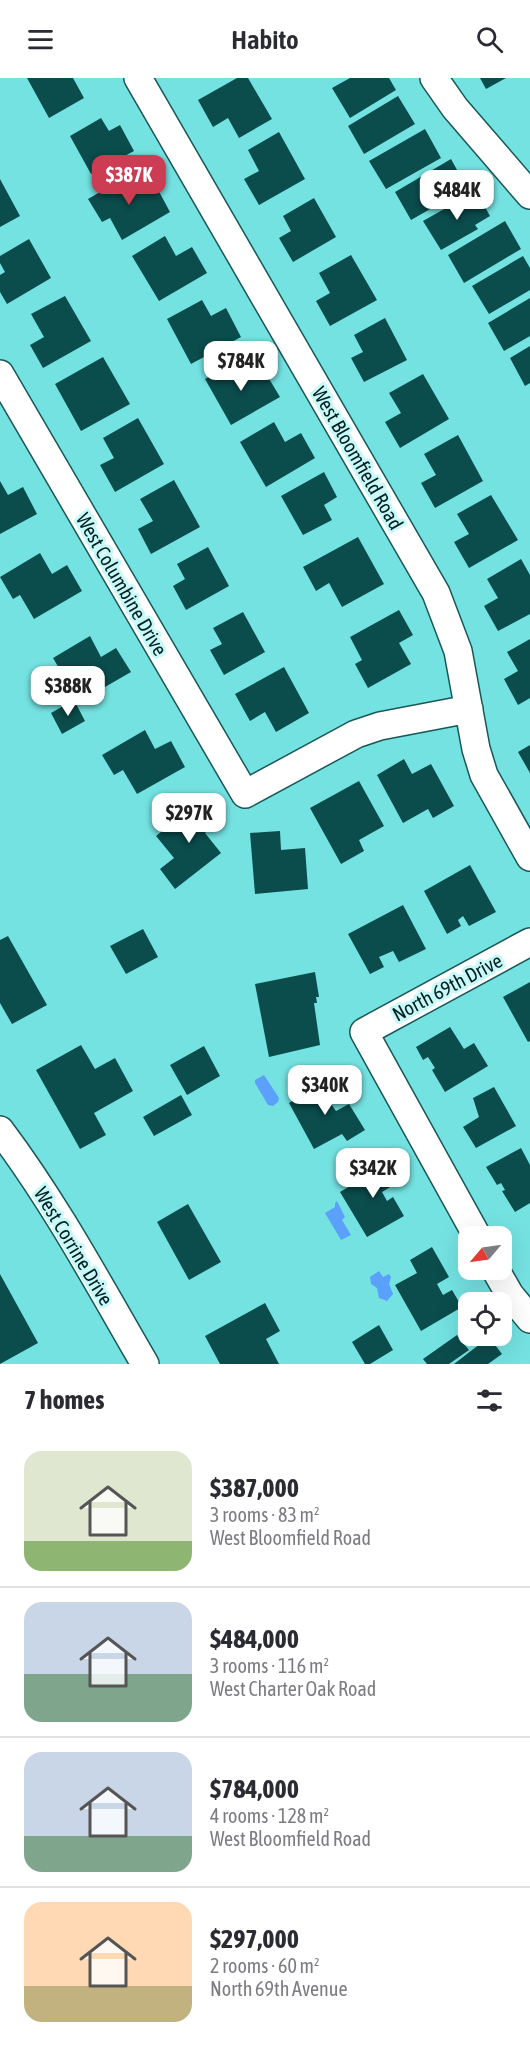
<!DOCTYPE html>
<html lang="en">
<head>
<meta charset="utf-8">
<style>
  body { margin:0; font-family:"Asap Condensed",sans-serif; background:#f2f2f3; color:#2b2b33; height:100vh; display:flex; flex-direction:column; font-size:22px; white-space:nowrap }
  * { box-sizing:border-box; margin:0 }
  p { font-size:20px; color:#7c7c81 }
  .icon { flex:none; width:33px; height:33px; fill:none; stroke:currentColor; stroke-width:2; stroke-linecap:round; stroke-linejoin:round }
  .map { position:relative; height:1286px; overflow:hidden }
  .sheet { display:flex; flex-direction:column; background:#fff; flex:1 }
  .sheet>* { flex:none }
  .needle { width:39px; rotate:241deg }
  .fabs { position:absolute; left:458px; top:1148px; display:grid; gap:12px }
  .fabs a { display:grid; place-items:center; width:54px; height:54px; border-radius:12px; background:#fff; box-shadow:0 6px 24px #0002; font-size:30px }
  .price { position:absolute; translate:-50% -51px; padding:0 14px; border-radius:12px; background:#fff; color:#222; font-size:20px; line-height:39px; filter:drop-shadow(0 2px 3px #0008) }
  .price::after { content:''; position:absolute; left:50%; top:36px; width:18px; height:14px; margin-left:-9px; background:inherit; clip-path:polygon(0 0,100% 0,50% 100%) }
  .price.active { background:#cc3c53; color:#fff }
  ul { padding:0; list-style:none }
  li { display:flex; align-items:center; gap:18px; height:150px; padding:0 24px }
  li+li { border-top:2px solid #e1e1e2 }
  li span { display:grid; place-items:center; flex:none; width:168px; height:120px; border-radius:18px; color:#555 }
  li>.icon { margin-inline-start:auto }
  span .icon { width:72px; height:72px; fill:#fffc; stroke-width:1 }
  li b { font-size:26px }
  h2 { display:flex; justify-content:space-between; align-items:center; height:72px; padding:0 24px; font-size:26px }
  header { display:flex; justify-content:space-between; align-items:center; height:78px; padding:0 24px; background:#fff; font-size:27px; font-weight:600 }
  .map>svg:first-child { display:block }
  .water { fill:#5ba0fa }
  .building { fill:#0b4c4c }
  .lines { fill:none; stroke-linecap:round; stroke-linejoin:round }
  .minor-casing { stroke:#1a5757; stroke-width:30 }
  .minor { stroke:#fff; stroke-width:27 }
  .labels { text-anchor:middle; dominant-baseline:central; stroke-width:6; stroke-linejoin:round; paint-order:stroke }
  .street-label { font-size:20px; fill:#001f20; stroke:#c8f9f9 }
</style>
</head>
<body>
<header><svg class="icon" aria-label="menu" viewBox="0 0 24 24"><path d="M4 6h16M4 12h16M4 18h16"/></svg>Habito<svg class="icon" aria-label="search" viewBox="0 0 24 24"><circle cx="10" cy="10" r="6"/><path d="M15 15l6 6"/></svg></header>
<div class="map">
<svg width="530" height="1286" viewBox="0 0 530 1286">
  <rect width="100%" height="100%" fill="#75e2e2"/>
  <path class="water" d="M264 997 279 1020 278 1024 273 1028 268 1027 255 1005V1002Z
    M337 1123 345 1139 342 1142 351 1157 341 1162 325 1135 335 1129V1125Z
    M379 1193 383 1199 389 1196 391 1199 389 1206 393 1216 387 1223 379 1220 377 1210 371 1206 370 1199Z"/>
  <path class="building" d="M27 0H73L84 20 49 40Z
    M237 0H248L272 41 239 60 228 40 213 49 198 22Z
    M350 0H389L396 12 350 40 332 10Z
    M480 0H506L486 11Z
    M398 18 415 46 364 76 348 48Z
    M101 40 109 53 120 47 134 73 91 96 70 58Z
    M425 51 441 80 386 111 369 83Z
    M279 54 305 101 259 127 244 101 259 93 248 72Z
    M451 81 467 110 411 142 395 114Z
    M131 96 142 116 156 108 170 134 122 162 110 140 102 144 88 121Z
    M0 101 20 138 0 149Z
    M476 113 490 138 475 147 478 151 441 172 423 143Z
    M314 120 336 159 293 184 279 160 291 153 283 138Z
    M505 143 521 171 464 205 448 177Z
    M165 158 176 178 192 169 207 195 159 223 132 178Z
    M29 161 51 200 7 226 0 214V197L5 194 0 185V178Z
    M351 177 377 222 330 248 316 223 330 215 319 195Z
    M523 178 530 190V212L489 236 472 208Z
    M65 218 91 263 43 290 30 267 44 259 31 236Z
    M530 220V258L504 273 488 245Z
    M202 222 211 238 226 230 241 259 191 286 167 241Z
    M385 240 407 282 364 304 351 280 363 274 354 257Z
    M530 268V305L525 308 510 280Z
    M103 279 130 326 81 353 55 306Z
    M239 282 250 302 265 294 280 319 231 347 205 301Z
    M423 296 449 341 400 370 385 344 401 335 389 315Z
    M138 340 164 386 115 414 100 387 114 380 103 360Z
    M274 344 285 364 301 355 315 380 266 409 240 364Z
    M458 357 483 403 435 430 421 405 436 397 424 376Z
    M324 394 337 419 324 427 332 442 303 457 281 418Z
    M174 402 200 449 151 476 138 451 153 443 140 421Z
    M0 403 8 417 23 409 37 436 0 456Z
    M491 417 518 462 469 490 454 464 469 456 457 436Z
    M358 459 384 506 342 529 329 505 316 513 303 489Z
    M208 469 229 508 186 532 173 508 185 501 177 486Z
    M40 475 52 496 67 487 82 513 34 541 20 517 13 521 0 499Z
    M521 481 530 497V536L498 553 484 528 498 520 487 501Z
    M399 532 413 557 399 565 411 586 368 610 355 586 362 582 350 559Z
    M243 534 265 574 224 597 210 572 222 566 213 550Z
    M90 558 101 579 116 570 131 594 79 624 53 580Z
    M530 561V620L518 627 504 601 518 593 507 574Z
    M284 589 309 635 276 654 265 634 250 643 235 616Z
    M74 622 85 643 62 656 51 635Z
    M145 652 155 671 171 663 185 689 137 716 123 692 114 697 102 677Z
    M530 667V695L518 674Z
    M404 681 412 696 431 686 454 728 433 740 428 731 403 745 377 697Z
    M359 703 384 748 359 762 364 773 341 786 310 730Z
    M200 722 218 744 205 755 221 775 175 811 160 791 174 780 156 758Z
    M280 753 281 772 305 770 308 811 255 816 250 755Z
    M470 787 496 834 469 848 463 838 458 842 461 848 447 856 424 813Z
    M403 827 426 871 399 884 393 873 379 879 384 889 370 896 348 856Z
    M143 851 158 879 126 896 110 868Z
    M8 858 47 927 12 946 0 925V862Z
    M315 894 319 919H316L317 925H314L320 967 269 979 255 906Z
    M530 904V963L528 964 503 919Z
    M450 949 464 971 474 965 488 988 445 1014 432 992 435 990 428 979 423 982 416 969Z
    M81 967 95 991 115 980 133 1013 94 1035 106 1057 80 1071 36 992Z
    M204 968 220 998 187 1017 170 987Z
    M328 1001 339 1022 331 1026 336 1033 349 1026 365 1052 347 1063 342 1056 314 1071 289 1025Z
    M494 1009 516 1048 476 1070 463 1049 479 1039 473 1020Z
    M181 1017 192 1037 154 1058 143 1039Z
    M521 1070 530 1087V1125L515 1134 502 1113 505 1112 501 1105 497 1107 486 1089Z
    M381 1080 395 1106 382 1114 387 1123 393 1119 404 1138 367 1159 340 1114 367 1098 362 1090Z
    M188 1126 221 1184 189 1202 157 1144Z
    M432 1169 449 1199 437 1206 443 1217 452 1212 462 1229 421 1253 395 1207 417 1195 410 1182Z
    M0 1196 38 1265 0 1286Z
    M265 1225 280 1253 266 1261 279 1286H220L205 1258Z
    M379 1247 393 1272 370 1286H365L352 1264Z
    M457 1257 469 1272 449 1286H427L423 1281Z
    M489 1259 502 1276 488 1286H454Z"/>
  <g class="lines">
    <g class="minor-casing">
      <path id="minor" d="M138 0 436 515 458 573 476 671 484 697 530 779
        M434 0 455 30 530 117
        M0 296 245 716 356 656 380 648 469 631
        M0 1052C55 1125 99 1207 145 1286
        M477 1158 364 954 530 864
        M495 1191 510 1217 530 1241"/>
    </g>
    <use href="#minor" class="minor"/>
  </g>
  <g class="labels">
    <g class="street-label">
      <text transform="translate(358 380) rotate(60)">West Bloomfield Road</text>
      <text transform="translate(122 506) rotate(60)">West Columbine Drive</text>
      <text transform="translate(447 909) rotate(-28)">North 69th Drive</text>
      <text transform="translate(74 1168) rotate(59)">West Corrine Drive</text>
    </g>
  </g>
</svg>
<div class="fabs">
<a><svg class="needle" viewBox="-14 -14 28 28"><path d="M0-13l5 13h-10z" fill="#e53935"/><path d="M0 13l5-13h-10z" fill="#7c7c81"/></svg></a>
<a><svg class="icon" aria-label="locate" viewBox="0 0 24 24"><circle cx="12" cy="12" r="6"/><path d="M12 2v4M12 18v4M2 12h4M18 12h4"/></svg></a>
</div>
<b class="price active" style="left:129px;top:128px">$387K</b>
<b class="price" style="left:457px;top:143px">$484K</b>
<b class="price" style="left:241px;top:314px">$784K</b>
<b class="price" style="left:68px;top:639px">$388K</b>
<b class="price" style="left:189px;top:766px">$297K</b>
<b class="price" style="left:325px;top:1038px">$340K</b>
<b class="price" style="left:373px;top:1121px">$342K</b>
</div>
<section class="sheet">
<h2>7 homes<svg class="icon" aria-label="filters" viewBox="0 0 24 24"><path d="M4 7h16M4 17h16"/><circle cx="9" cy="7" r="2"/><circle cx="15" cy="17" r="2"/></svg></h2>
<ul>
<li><span style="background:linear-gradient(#dfe7d0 75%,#8fb573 0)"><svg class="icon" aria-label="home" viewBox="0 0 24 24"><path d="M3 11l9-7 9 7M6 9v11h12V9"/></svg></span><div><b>$387,000</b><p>3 rooms · 83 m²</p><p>West Bloomfield Road</p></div></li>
<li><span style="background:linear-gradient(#c9d6e8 60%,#7fa58c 0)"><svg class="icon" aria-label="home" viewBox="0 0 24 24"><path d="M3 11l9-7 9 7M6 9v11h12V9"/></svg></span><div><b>$484,000</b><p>3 rooms · 116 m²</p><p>West Charter Oak Road</p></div></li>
<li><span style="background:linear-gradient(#c9d6e8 70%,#7fa58c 0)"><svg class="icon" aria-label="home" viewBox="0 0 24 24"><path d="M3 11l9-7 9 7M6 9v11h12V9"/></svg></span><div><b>$784,000</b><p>4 rooms · 128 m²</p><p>West Bloomfield Road</p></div></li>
<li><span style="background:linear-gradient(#ffd9b3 70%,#c2b280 0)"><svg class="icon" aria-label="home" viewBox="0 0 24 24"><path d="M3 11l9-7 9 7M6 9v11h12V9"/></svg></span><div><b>$297,000</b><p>2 rooms · 60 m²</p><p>North 69th Avenue</p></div></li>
</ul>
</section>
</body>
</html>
